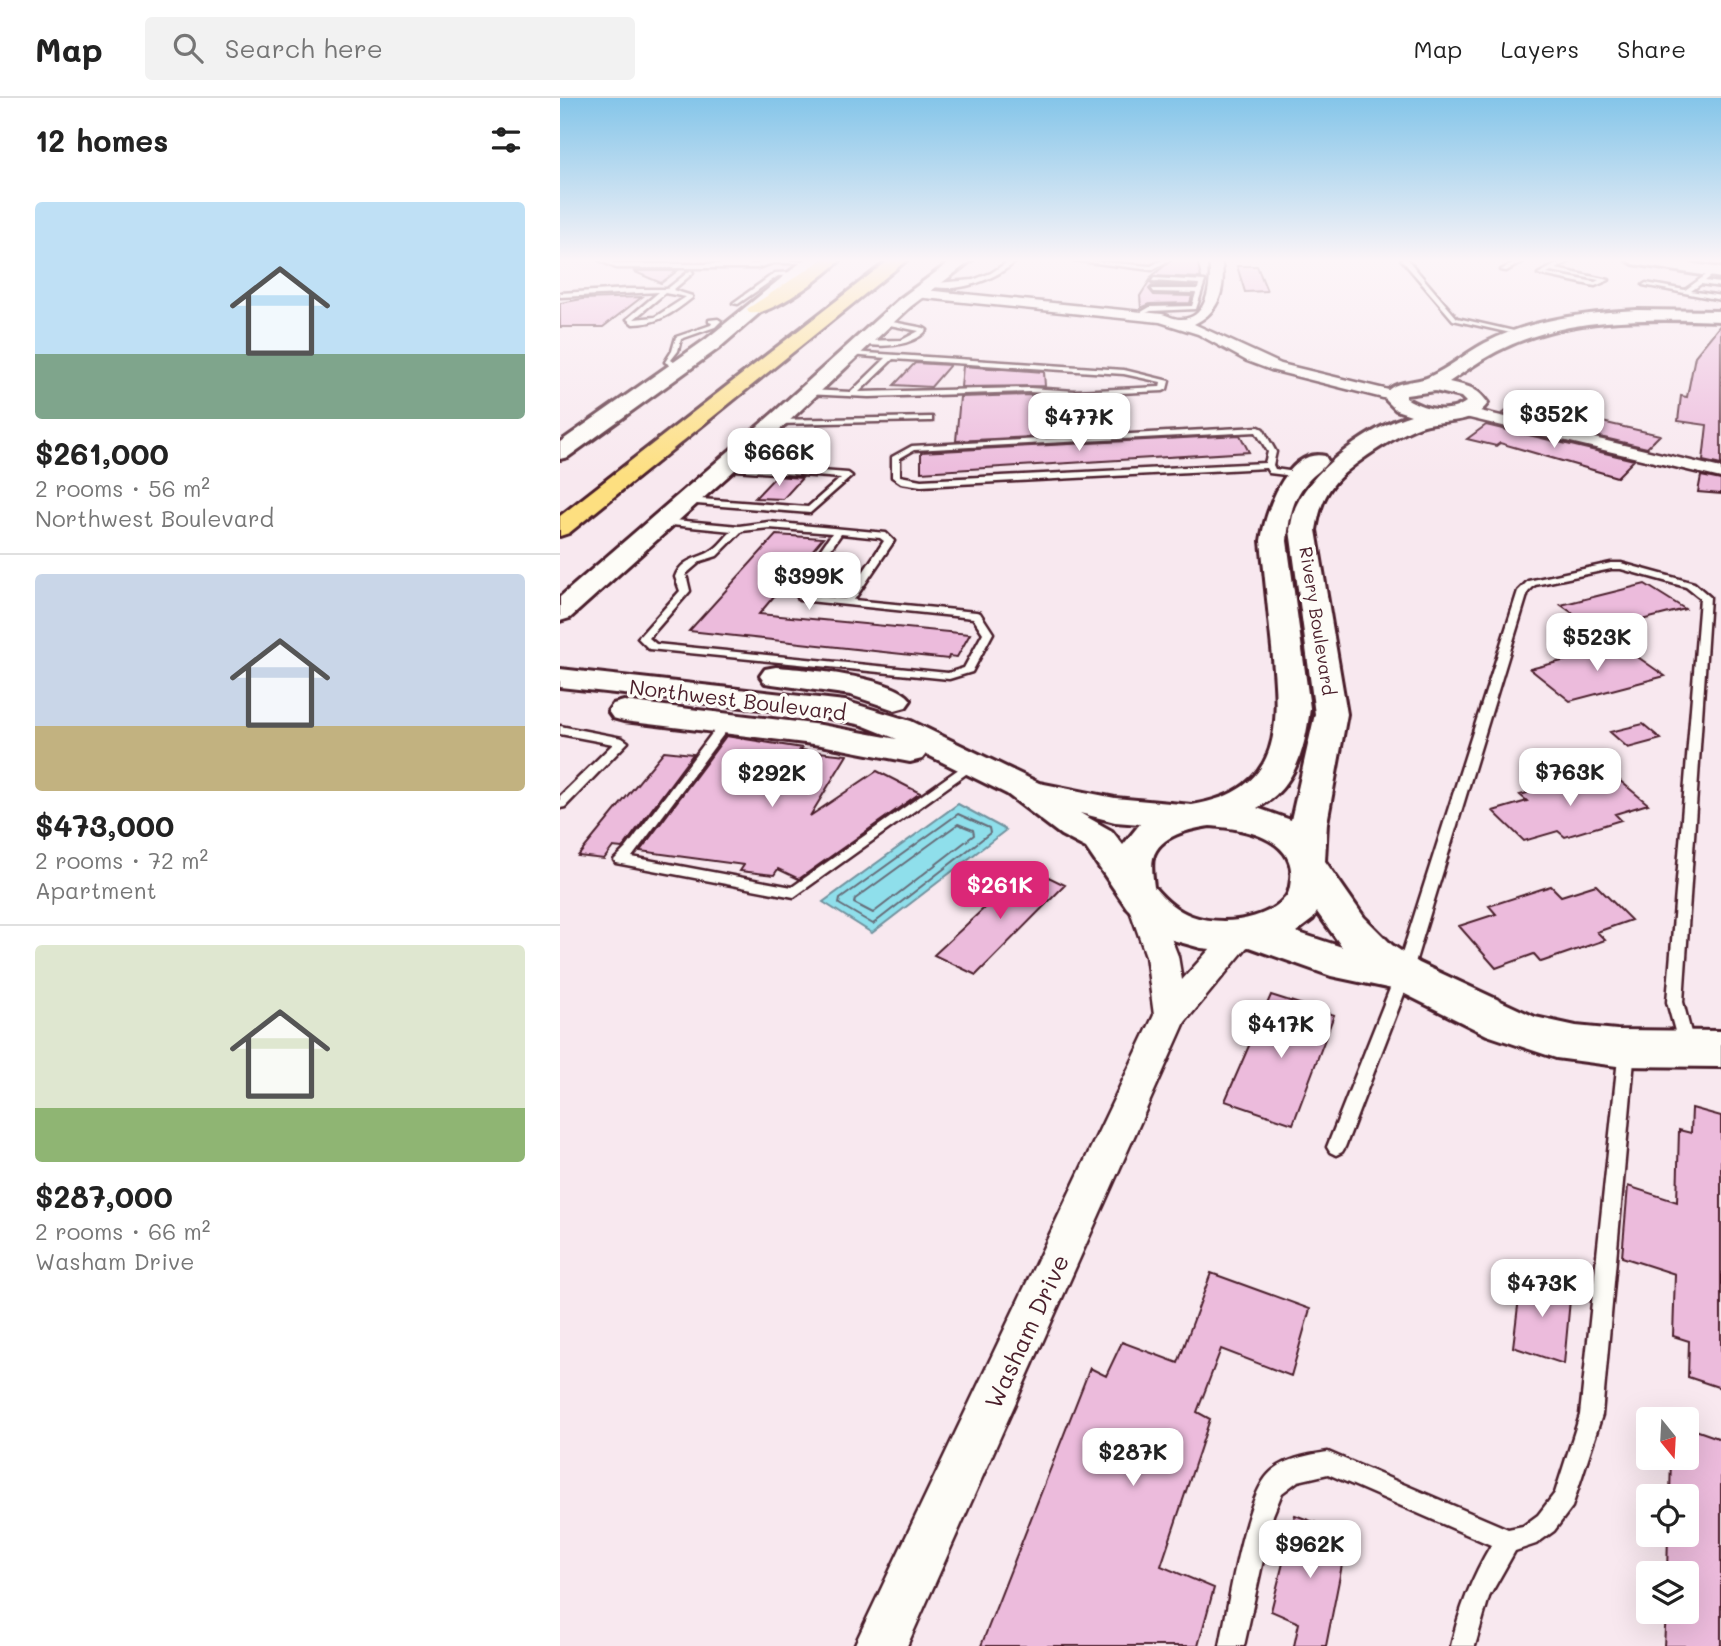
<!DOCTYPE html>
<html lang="en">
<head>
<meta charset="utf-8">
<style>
  body { margin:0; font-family:Mali,sans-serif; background:#f2f2f2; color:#222; height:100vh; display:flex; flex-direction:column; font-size:26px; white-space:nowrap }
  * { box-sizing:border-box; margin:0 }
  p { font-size:23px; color:#767676 }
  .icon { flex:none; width:38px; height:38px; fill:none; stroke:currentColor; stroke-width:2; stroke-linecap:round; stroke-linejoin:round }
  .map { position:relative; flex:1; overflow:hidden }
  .panel { display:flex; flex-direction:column; background:#fff; width:560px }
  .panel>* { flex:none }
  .needle { width:46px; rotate:162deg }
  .controls { position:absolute; left:1076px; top:1309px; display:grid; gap:14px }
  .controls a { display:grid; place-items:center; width:63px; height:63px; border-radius:7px; background:#fff; box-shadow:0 7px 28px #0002; font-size:35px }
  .price { position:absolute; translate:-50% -60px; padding:0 16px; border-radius:14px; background:#fff; color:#222; font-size:23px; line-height:46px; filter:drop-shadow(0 2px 4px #0008) }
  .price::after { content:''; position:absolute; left:50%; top:42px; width:21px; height:16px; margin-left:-10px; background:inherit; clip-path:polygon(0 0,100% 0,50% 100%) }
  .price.on { background:#db2777; color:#fff }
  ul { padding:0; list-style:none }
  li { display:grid; align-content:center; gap:14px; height:371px; padding:0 35px }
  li+li { border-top:2px solid #e0e0e0 }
  li span { display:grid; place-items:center; height:217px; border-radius:7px; color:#555 }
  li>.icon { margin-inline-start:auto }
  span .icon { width:126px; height:126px; fill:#fffc; stroke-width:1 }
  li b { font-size:30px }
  h2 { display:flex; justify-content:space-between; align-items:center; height:84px; padding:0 35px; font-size:30px }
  header { display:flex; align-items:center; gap:42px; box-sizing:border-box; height:98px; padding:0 35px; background:#fff; border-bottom:2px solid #e0e0e0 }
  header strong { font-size:33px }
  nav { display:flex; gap:38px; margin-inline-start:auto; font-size:24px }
  .search { width:490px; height:63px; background:#f2f2f2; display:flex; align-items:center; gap:18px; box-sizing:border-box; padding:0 24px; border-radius:7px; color:#767676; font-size:26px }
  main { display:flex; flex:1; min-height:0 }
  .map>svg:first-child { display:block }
  .built { fill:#f4dae9 }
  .water { fill:#8fdfeb; stroke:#73929e; stroke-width:2 }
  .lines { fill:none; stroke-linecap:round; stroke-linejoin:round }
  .shore { stroke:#666c78; stroke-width:2 }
  .building { fill:#ecbbdc; stroke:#4a1f2b; stroke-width:2 }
  .lane-casing { stroke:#4a1f2b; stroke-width:5 }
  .street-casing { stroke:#4a1f2b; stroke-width:5 }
  .secondary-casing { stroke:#4a1f2b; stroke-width:6 }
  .highway-casing { stroke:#4a1f2b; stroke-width:6 }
  .lane { fill:#fdfcf7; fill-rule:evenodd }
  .street { fill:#fdfcf7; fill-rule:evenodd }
  .secondary { fill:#fdfcf7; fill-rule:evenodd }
  .highway { fill:#fddf80; fill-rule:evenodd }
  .labels { text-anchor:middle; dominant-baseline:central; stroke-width:7; stroke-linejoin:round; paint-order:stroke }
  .far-street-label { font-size:18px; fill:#4a1f2b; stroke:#fdfcf7 }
  .street-label { font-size:21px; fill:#4a1f2b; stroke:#fdfcf7 }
  .near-street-label { font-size:24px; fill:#4a1f2b; stroke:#fdfcf7 }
</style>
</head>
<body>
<header>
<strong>Map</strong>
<div class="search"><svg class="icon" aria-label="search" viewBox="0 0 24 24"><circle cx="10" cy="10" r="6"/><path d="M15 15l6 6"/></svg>Search here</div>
<nav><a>Map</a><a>Layers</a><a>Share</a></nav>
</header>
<main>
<section class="panel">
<h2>12 homes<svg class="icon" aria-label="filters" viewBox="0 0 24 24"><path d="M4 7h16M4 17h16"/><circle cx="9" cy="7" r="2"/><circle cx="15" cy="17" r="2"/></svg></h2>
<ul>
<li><span style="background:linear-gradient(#bfe0f5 70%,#7fa58c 0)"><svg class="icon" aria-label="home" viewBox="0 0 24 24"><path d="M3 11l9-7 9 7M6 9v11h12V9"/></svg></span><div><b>$261,000</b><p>2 rooms · 56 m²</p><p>Northwest Boulevard</p></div></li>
<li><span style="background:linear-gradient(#c9d6e8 70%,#c2b280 0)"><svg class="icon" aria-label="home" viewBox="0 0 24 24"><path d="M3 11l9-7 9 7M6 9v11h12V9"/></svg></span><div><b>$473,000</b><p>2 rooms · 72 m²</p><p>Apartment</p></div></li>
<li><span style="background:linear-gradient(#dfe7d0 75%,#8fb573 0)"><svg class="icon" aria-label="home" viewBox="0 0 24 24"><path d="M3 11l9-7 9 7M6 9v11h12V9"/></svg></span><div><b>$287,000</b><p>2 rooms · 66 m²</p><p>Washam Drive</p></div></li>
</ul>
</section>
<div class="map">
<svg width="1161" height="1548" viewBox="0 0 1161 1548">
  <rect width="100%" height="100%" fill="#f8e8ef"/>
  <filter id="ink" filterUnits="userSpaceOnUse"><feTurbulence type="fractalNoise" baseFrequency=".0143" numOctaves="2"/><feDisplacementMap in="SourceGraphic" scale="14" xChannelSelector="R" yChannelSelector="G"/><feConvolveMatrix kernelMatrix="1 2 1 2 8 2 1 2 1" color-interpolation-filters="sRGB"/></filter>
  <g filter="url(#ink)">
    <path class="built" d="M5 161H235L226 173 27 172Z"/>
    <path class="water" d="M398 706 446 732 312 835 263 804Z"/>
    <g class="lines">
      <path class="shore" d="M398 716 429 730 430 735 313 826 279 806 280 801Z
        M398 726 413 732 414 737 313 815 294 805 295 801Z"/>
    </g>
    <path class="building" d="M613 161H637L641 180 592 178Z
      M677 168H697L707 193 685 194Z
      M73 173H117L101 185Z
      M590 182 592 186 635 188H592L589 191 594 197 632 198 630 205 590 206 581 210 580 198Z
      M82 199 43 229H0V205L22 201Z
      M1161 226V367L1143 363 1147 327 1118 323 1121 298 1127 299 1135 258Z
      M355 265 390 267 371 289 334 287Z
      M403 268 484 274 485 288 401 289Z
      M470 297 485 298 488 338 396 343 400 299Z
      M958 304 1055 327 1100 337 1087 350 942 316Z
      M926 327 1074 362 1057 379 940 345 936 348 907 341Z
      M680 337 689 354 361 374V354Z
      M216 378 242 380 223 401 195 400Z
      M1141 378 1161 382V396L1138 394Z
      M216 437 263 440 199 516 410 536 397 559 389 558 388 561 129 533Z
      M1085 486 1125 511 1038 533 1001 507Z
      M1062 548 1105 578 1010 603 970 571Z
      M1083 626 1101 641 1068 650 1050 634Z
      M166 638 242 650 240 652 287 657 250 718 317 673 360 695 239 781 218 771 214 777 180 773 184 767 80 753Z
      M104 653 133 656 65 747 62 750 53 749 44 761 18 758Z
      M1053 677 1088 706 1055 716 1061 722 1005 739 998 733 964 743 933 713 967 703 960 697 1014 682 1020 686Z
      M468 769 505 787 416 877 374 857Z
      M1036 787 1071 822 1037 834 1045 842 981 864 974 856 936 870 899 828 936 816 929 808 991 788 1001 798Z
      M711 897 774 917 733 1026 665 1003Z
      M1132 1010 1161 1018V1290L1128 1279 1129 1243 1113 1238 1115 1176 1062 1159 1068 1088 1117 1104 1119 1032 1131 1035Z
      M651 1175 750 1211 731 1278 661 1251 637 1314 650 1321 601 1468 654 1490 638 1548H421L530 1270 546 1278 562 1244 618 1265Z
      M962 1175 1011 1191 1004 1266 953 1249Z
      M1127 1329 1161 1341V1548H1104L1106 1514H1127V1475H1107L1108 1437H1127V1398H1110L1111 1360H1127Z
      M735 1417 788 1437 766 1548H734L739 1525 711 1513Z"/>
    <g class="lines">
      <g class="lane-casing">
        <path id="lane" d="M37 161H45L57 166H196L213 161 252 165H213L197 170H56Z
          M452 161H459C435 182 395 198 364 186L413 182 431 175Z
          M504 161 591 168 604 161H611L592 172Z
          M841 161H847L897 220 967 236 964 238 893 222Z
          M961 161H968L946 173 941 172Z
          M1006 161H1013L996 171 1049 182 1035 188 978 176ZM991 173 1039 182 1035 184 987 175Z
          M131 172 133 175 113 192 132 198V200C113 215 98 226 73 226L67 221 99 194 0 199V195L68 191H107ZM105 195 126 199 95 219 74 221Z
          M1153 172 1155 175 1145 183 1161 185V189L1141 186 1131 193 1161 198V202L1083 187 1086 185 1125 192Z
          M236 174 238 177 218 178 178 206 173 205 215 175Z
          M594 180 645 183 636 211 591 213 578 218V216L590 209 632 208 636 195 594 194 592 191H638L639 186 592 183Z
          M158 221 161 223 155 229 121 241 118 253 111 262 121 269V271H117L105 264 112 253 116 239 151 227 152 225 149 224V222Z
          M322 222 364 230 367 232C350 250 322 249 299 246L301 243 342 242 359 233 320 225Z
          M291 254 564 272 609 283 607 291 603 293 515 297 470 294 309 299 245 296V292H248L291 294 326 260 289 257ZM333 261 564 276 601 284 600 289 515 293 470 290 299 294Z
          M372 319V323H369L215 326 211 324 215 322Z
          M699 329 703 331 716 354 713 367 715 371 742 375V379L709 375 706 370 361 388 341 385 332 379V359L352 348ZM696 334 708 354 705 365 361 382 340 378V360L354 352Z
          M165 366 288 375 292 378 250 415 124 405V401L127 400 248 409 281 380 162 371V367Z
          M104 421 179 428 209 424 326 435 334 443 294 502 416 514 420 515 433 535 412 574 389 581 89 551 78 540 120 493 115 479C122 460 139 461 151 453 159 449 165 439 172 433L101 426V422ZM209 430 272 435 234 490 239 502 413 520 423 535 404 570 388 575 96 546 89 540 130 493 126 476 141 463 157 458 182 433ZM281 436 320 440 324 443 285 501 247 497 244 490Z
          M1051 465H1061L1134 485 1150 499 1123 904 1135 950 1133 955 1127 957 1121 955 1107 904 1140 500 1126 489 1061 471H1051L975 487 968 494 851 878 785 1049 782 1054 776 1057 770 1054 767 1049 835 878 958 493 968 483Z
          M166 621 172 625 72 759 232 789 410 663 414 662 420 666 234 799 56 765 54 762 67 749 162 622Z
          M0 628 62 640 68 644 5 709 0 710V698L53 646 0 636Z
          M1067 944 1073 946 1075 951 1042 1317 1012 1409 994 1433 976 1446 955 1453 929 1499 915 1548H891C899 1512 912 1479 931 1447L768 1376 738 1383 722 1395 713 1417 684 1548H660C668 1509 684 1403 708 1377 722 1361 748 1357 768 1354L948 1431 963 1428 978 1417 995 1395 1020 1317 1059 951 1061 946Z"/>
      </g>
      <g class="street-casing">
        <path id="street" d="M649 161H661C666 188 661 214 634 226L721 266 841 295 843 298 841 301 835 303 711 272 687 263 638 236 600 224 355 199 349 195 355 191 602 216C607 217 614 221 619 221 649 223 652 182 649 161Z
          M903 309 1161 370V380L897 317 895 314Z
          M582 793 593 796 597 804 618 858 622 882 670 829 681 826 692 829 697 837 625 924 347 1548H294L594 917 586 858 567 804 571 796Z"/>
      </g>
      <g class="secondary-casing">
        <path id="secondary" d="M245 161H262L159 250 8 359 0 361V344L145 242Z
          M394 161H413L350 209 227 325 10 520 0 523V499L212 316 338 202Z
          M1065 161H1102L1161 170V180L1073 166Z
          M1077 212 1161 213V223C1088 221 1011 218 944 250 924 259 907 272 889 284 907 288 917 289 928 305 913 327 886 321 864 327 842 333 786 369 773 387 762 401 759 415 756 432L787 616 767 725 765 763 804 819 832 847 859 865 975 919 1016 928 1057 932 1161 933V969L1057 968 996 960 927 937 837 892 771 878 689 849 661 852 641 850 609 841 585 828 567 810 526 750 501 737 447 696 366 656 362 661 350 664 261 647 64 623 53 620 48 613 53 606 64 603 261 627 337 641 302 627 255 617 0 589V571L285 603 351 623 479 685 555 700 632 707C726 692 719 624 712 550 708 514 705 479 701 443 705 415 727 349 765 358L768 363C763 371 754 376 748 383 732 400 729 421 727 443L750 610C745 650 736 690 697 710L731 722 755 616 730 432C732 424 733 413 737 406 754 369 812 328 851 317L836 312 826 302V295C835 282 856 285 869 279 889 270 906 255 925 245 971 221 1025 215 1077 212ZM875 293 901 299 906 304C889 317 863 311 846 300V297ZM520 715 555 724 580 726 563 747 552 733ZM650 728C680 730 736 739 731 781 730 788 730 796 724 801 704 823 660 828 632 818 617 813 604 801 594 789 593 780 591 768 593 760 599 737 631 731 650 728ZM757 814 782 849 736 834 753 821Z
          M216 569C245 571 335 579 351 602L346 609 335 612 291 597 205 585 200 578 205 571Z"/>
      </g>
      <g class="highway-casing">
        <path id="highway" d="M263 161H281C268 176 209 219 190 215L187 211Z
          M330 161H348L9 435 0 438V418Z"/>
      </g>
      <use href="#lane" class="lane"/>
      <use href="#street" class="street"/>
      <use href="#secondary" class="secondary"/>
      <use href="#highway" class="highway"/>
    </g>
  </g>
  <linearGradient id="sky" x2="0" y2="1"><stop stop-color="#84c5e9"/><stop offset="0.43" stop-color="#fcf5f8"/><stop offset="1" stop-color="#fcf5f8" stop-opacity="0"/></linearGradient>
  <rect width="1161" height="378" fill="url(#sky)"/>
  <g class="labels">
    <g class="far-street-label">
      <text transform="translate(758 523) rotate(81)">Rivery Boulevard</text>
    </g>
    <g class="street-label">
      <text transform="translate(178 601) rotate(7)">Northwest Boulevard</text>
    </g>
    <g class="near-street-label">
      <text transform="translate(466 1233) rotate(-65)">Washam Drive</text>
    </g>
  </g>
</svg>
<div class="controls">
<a><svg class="needle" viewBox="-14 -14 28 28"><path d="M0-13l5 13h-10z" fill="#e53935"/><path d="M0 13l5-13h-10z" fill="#767676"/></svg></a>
<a><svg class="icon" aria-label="locate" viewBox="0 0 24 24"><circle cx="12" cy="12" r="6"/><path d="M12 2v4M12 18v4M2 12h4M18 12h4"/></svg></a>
<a><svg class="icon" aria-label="layers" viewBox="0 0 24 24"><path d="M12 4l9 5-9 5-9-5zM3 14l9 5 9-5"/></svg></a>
</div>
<b class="price" style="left:994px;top:352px">$352K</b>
<b class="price" style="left:519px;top:355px">$477K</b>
<b class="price" style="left:219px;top:390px">$666K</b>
<b class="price" style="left:249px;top:514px">$399K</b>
<b class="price" style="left:1037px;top:575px">$523K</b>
<b class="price" style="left:1010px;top:710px">$763K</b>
<b class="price" style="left:212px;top:711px">$292K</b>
<b class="price on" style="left:440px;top:823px">$261K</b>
<b class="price" style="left:721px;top:962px">$417K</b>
<b class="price" style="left:982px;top:1221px">$473K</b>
<b class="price" style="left:573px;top:1390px">$287K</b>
<b class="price" style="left:750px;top:1482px">$962K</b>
</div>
</main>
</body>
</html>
